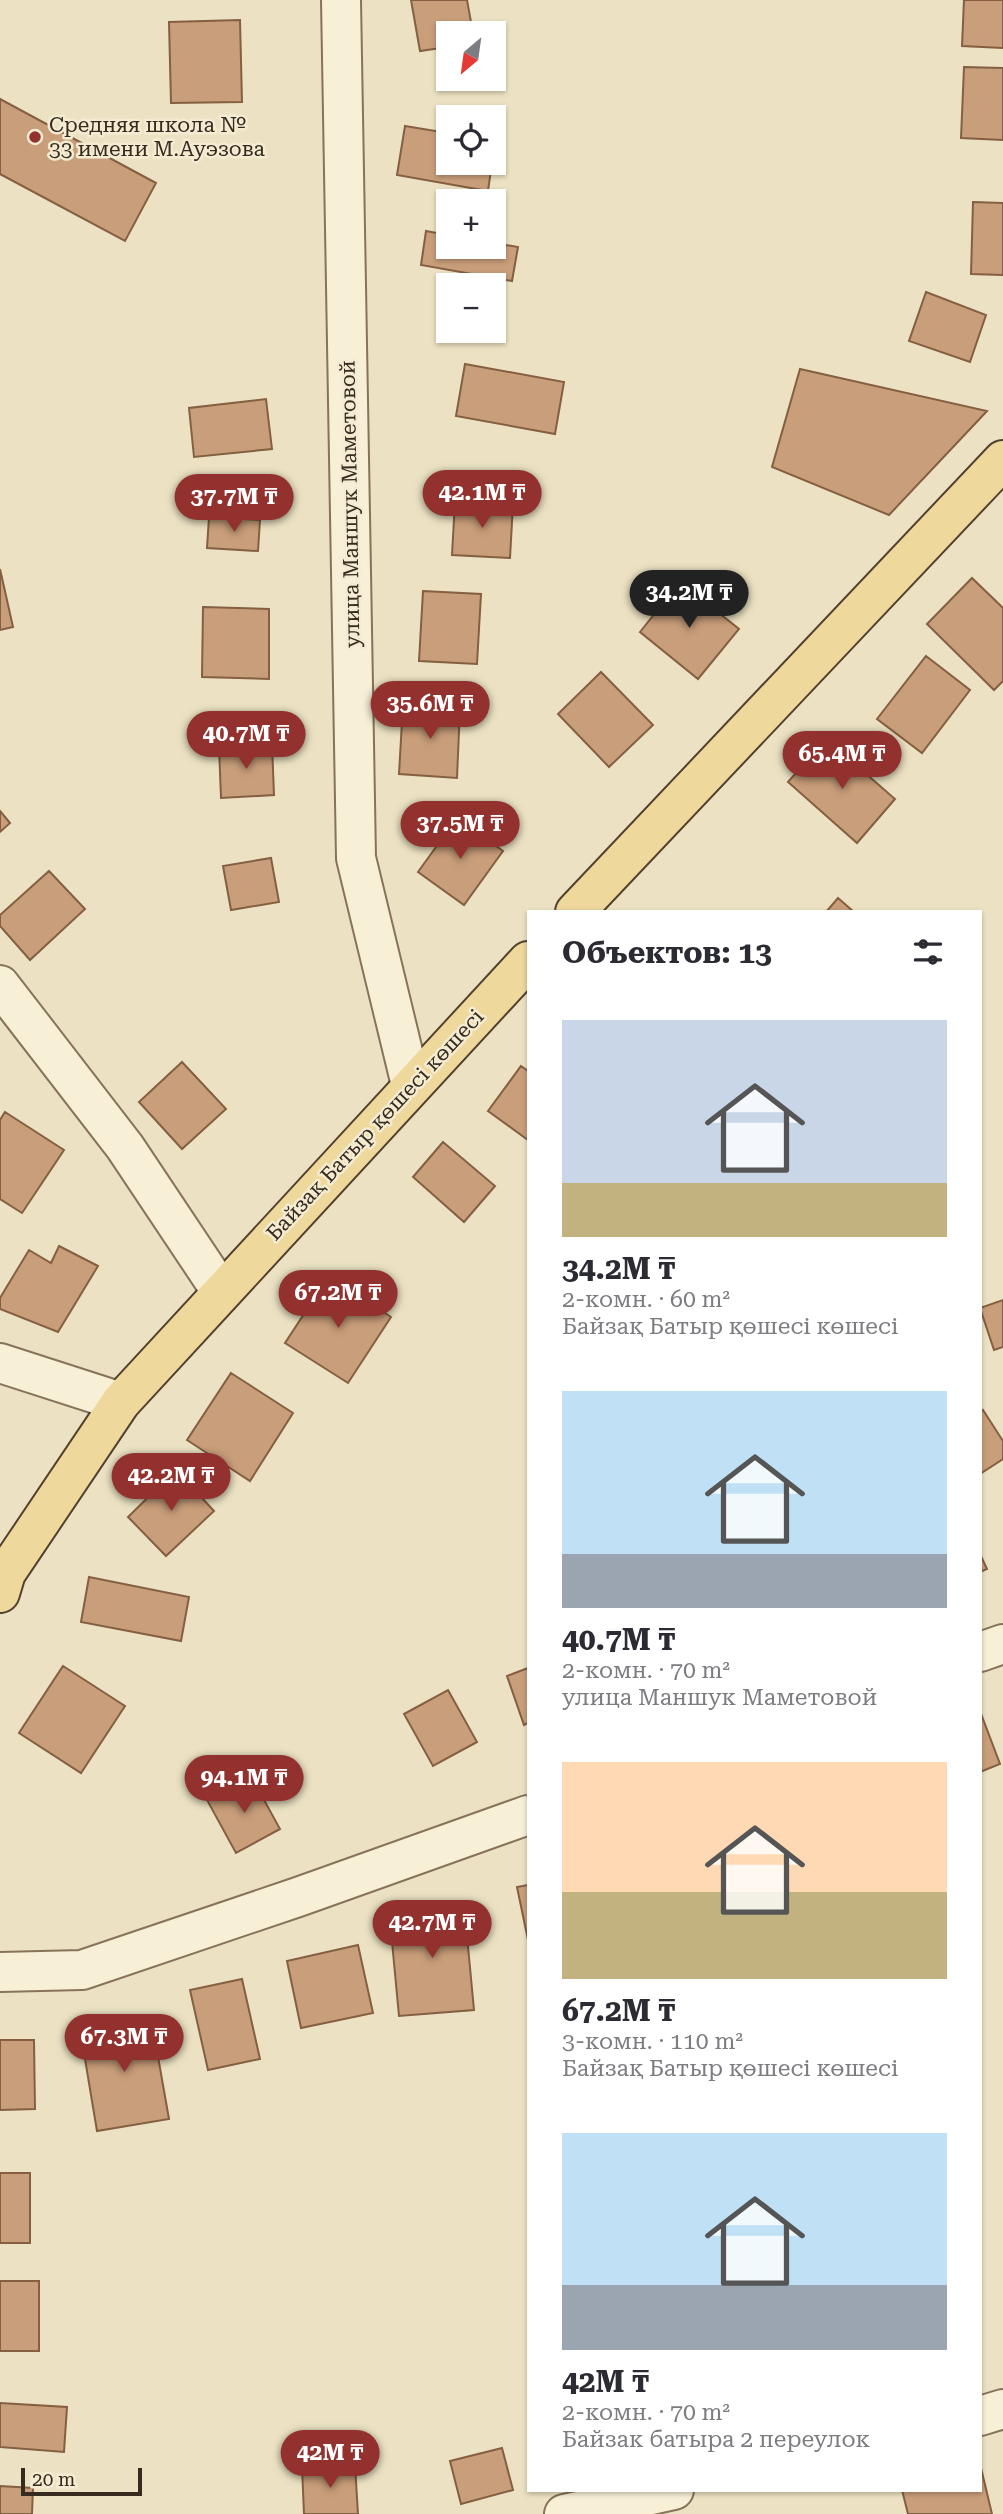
<!DOCTYPE html>
<html lang="ru">
<head>
<meta charset="utf-8">
<style>
  body { margin:0; font-family:"Roboto Serif",serif; background:#f2f2f3; color:#2b2b33; height:100vh; display:flex; flex-direction:column; font-size:26px; white-space:nowrap }
  * { box-sizing:border-box; margin:0 }
  p { font-size:23px; color:#7c7c81 }
  .icon { flex:none; width:38px; height:38px; fill:none; stroke:currentColor; stroke-width:2; stroke-linecap:round; stroke-linejoin:round }
  .map { position:relative; flex:1; overflow:hidden }
  .sheet { position:absolute; left:527px; top:910px; width:455px; height:1582px; display:flex; flex-direction:column; background:#fff; border-radius:0px; box-shadow:0 2px 5px #0004 }
  .sheet>* { flex:none }
  .needle { width:46px; rotate:209deg }
  .fabs { position:absolute; left:436px; top:21px; display:grid; gap:14px }
  .fabs a { display:grid; place-items:center; width:70px; height:70px; border-radius:0px; background:#fff; box-shadow:0 2px 5px #0004; font-size:35px }
  .scale { position:absolute; left:21px; bottom:18px; width:121px; box-sizing:border-box; padding-left:7px; border:4px solid #362b1e; border-top:0; font-size:19px; line-height:24px; white-space:nowrap; color:#362b1e; -webkit-text-stroke:5px #f4ecd2; paint-order:stroke }
  .price { position:absolute; translate:-50% -60px; padding:0 16px; border-radius:24px; background:#92312d; color:#fff; font-size:23px; line-height:46px; filter:drop-shadow(0 2px 4px #0008) }
  .price::after { content:''; position:absolute; left:50%; top:42px; width:21px; height:16px; margin-left:-10px; background:inherit; clip-path:polygon(0 0,100% 0,50% 100%) }
  .price.selected { background:#222; color:#fff }
  ul { padding:0; list-style:none }
  li { display:grid; align-content:center; gap:14px; height:371px; padding:0 35px }
  li span { display:grid; place-items:center; height:217px; border-radius:0px; color:#555 }
  li>.icon { margin-inline-start:auto }
  span .icon { width:126px; height:126px; fill:#fffc; stroke-width:1 }
  li b { font-size:30px }
  h2 { display:flex; justify-content:space-between; align-items:center; height:84px; padding:0 35px; font-size:30px }
  .map>svg:first-child { display:block }
  .building { fill:#c99e7a; stroke:#845f41; stroke-width:2 }
  .lines { fill:none; stroke-linecap:round; stroke-linejoin:round }
  .minor-casing { stroke:#86735a; stroke-width:42 }
  .major-casing { stroke:#53412f; stroke-width:42 }
  .minor { stroke:#f7efd6; stroke-width:38 }
  .major { stroke:#eed89c; stroke-width:38 }
  .poi-dot { fill:#92312d; stroke:#f4ecd2; stroke-width:2.5 }
  .labels { text-anchor:middle; dominant-baseline:central; stroke-width:5; stroke-linejoin:round; paint-order:stroke }
  .poi-label { font-size:21px; fill:#362b1e; stroke:#f4ecd2; text-anchor:start }
  .street-label { font-size:21px; fill:#362b1e; stroke:#f4ecd2 }
</style>
</head>
<body>
<div class="map">
<svg width="1003" height="2514" viewBox="0 0 1003 2514">
  <rect width="100%" height="100%" fill="#ece2c3"/>
  <path class="building" d="M411 0H467L473 33H448V47L420 51Z
    M964 0H1003V48L962 46Z
    M240 20 242 102 171 103 169 22Z
    M964 67 1003 68V140L961 138Z
    M0 99 156 183 125 241 0 174Z
    M405 126 448 133V163H492L488 191 397 175Z
    M973 202 1003 203V275L971 274Z
    M426 231 448 235V247H494V243L518 247 512 281 421 265Z
    M926 292 986 315 970 362 909 341Z
    M465 364 564 382 555 434 456 416Z
    M800 369 987 411 889 515 772 467Z
    M266 399 272 449 194 457 189 408Z
    M455 501 513 504 510 558 452 555Z
    M209 517 260 520 258 551 207 548Z
    M0 569 13 627 0 630Z
    M972 578 1003 608V681L994 690 927 624Z
    M680 582 739 629 698 679 640 632Z
    M423 591 481 594 477 664 419 661Z
    M203 607 269 609V679L202 677Z
    M926 656 970 690 922 753 877 719Z
    M601 672 653 725 609 767 558 714Z
    M403 704 460 708 457 778 399 774Z
    M826 739 895 799 857 843 788 782Z
    M272 744 274 795 221 798 219 747Z
    M0 811 10 823 0 832Z
    M457 818 503 851 464 905 418 872Z
    M271 858 279 902 231 910 223 866Z
    M49 871 85 909 30 960 0 926V915Z
    M838 898 854 912H826Z
    M182 1062 226 1109 182 1149 139 1102Z
    M521 1066 528 1071V1140L488 1111Z
    M5 1112 64 1150 22 1213 0 1199V1120Z
    M443 1142 495 1186 464 1222 413 1177Z
    M59 1246 98 1266 58 1332 0 1309V1298L29 1250 51 1263Z
    M329 1276 391 1317 348 1383 285 1343Z
    M1003 1300V1347L994 1350 980 1308Z
    M231 1373 293 1413 250 1481 187 1440Z
    M983 1410 1003 1441V1459L980 1474V1412Z
    M176 1470 214 1511 166 1556 128 1517Z
    M980 1554 987 1569 980 1572Z
    M89 1577 189 1597 181 1641 81 1622Z
    M63 1666 125 1706 81 1773 19 1733Z
    M528 1668V1723L524 1725 507 1676Z
    M448 1690 477 1742 433 1766 404 1714Z
    M980 1711 1000 1764 980 1772Z
    M251 1776 280 1829 236 1853 207 1800Z
    M528 1885V1940L517 1887Z
    M464 1904 474 2010 399 2016 389 1910Z
    M358 1945 373 2013 301 2028 287 1961Z
    M242 1979 260 2059 208 2070 190 1990Z
    M151 2017 169 2119 97 2131 80 2029Z
    M0 2040H34L35 2109 0 2110Z
    M0 2173H30V2243H0Z
    M0 2281H39V2351H0Z
    M0 2403 67 2407 64 2452 0 2447Z
    M502 2448 513 2490 461 2504 450 2461Z
    M355 2465 358 2514H304L302 2467Z
    M981 2468 992 2514H908L902 2490H980Z
    M0 2486 33 2488 32 2514H0Z"/>
  <g class="lines">
    <g class="minor-casing">
      <path id="minor" d="M341 0 356 858 411 1085
        M0 985 125 1147 221 1291
        M0 1363 121 1402
        M980 1652 1003 1644
        M0 1972 82 1970 298 1897 528 1815
        M980 2416 1003 2409
        M564 2514 674 2490"/>
    </g>
    <g class="major-casing">
      <path id="major" d="M575 912 1003 460
        M0 1593 6 1573 121 1402 528 961"/>
    </g>
    <use href="#minor" class="minor"/>
    <use href="#major" class="major"/>
  </g>
  <circle class="poi-dot" cx="35" cy="137" r="7"/>
  <g class="labels">
    <g class="poi-label">
      <text x="49" y="125">Средняя школа №<tspan x="49" dy="24">33 имени М.Ауэзова</tspan></text>
    </g>
    <g class="street-label">
      <text transform="translate(350 504) rotate(-91)">улица Маншук Маметовой</text>
      <text transform="translate(375 1125) rotate(-47)">Байзақ Батыр қөшесі көшесі</text>
    </g>
  </g>
</svg>
<div class="fabs">
<a><svg class="needle" viewBox="-14 -14 28 28"><path d="M0-13l5 13h-10z" fill="#e53935"/><path d="M0 13l5-13h-10z" fill="#7c7c81"/></svg></a>
<a><svg class="icon" aria-label="locate" viewBox="0 0 24 24"><circle cx="12" cy="12" r="6"/><path d="M12 2v4M12 18v4M2 12h4M18 12h4"/></svg></a>
<a>+</a>
<a>−</a>
</div>
<div class="scale">20 m</div>
<b class="price" style="left:482px;top:530px">42.1M ₸</b>
<b class="price" style="left:234px;top:534px">37.7M ₸</b>
<b class="price selected" style="left:689px;top:630px">34.2M ₸</b>
<b class="price" style="left:430px;top:741px">35.6M ₸</b>
<b class="price" style="left:246px;top:771px">40.7M ₸</b>
<b class="price" style="left:842px;top:791px">65.4M ₸</b>
<b class="price" style="left:460px;top:861px">37.5M ₸</b>
<b class="price" style="left:338px;top:1330px">67.2M ₸</b>
<b class="price" style="left:171px;top:1513px">42.2M ₸</b>
<b class="price" style="left:244px;top:1815px">94.1M ₸</b>
<b class="price" style="left:432px;top:1960px">42.7M ₸</b>
<b class="price" style="left:124px;top:2074px">67.3M ₸</b>
<b class="price" style="left:330px;top:2490px">42M ₸</b>
<section class="sheet">
<h2>Объектов: 13<svg class="icon" aria-label="filters" viewBox="0 0 24 24"><path d="M4 7h16M4 17h16"/><circle cx="9" cy="7" r="2"/><circle cx="15" cy="17" r="2"/></svg></h2>
<ul>
<li><span style="background:linear-gradient(#c9d6e8 75%,#c2b280 0)"><svg class="icon" aria-label="home" viewBox="0 0 24 24"><path d="M3 11l9-7 9 7M6 9v11h12V9"/></svg></span><div><b>34.2M ₸</b><p>2-комн. · 60 m²</p><p>Байзақ Батыр қөшесі көшесі</p></div></li>
<li><span style="background:linear-gradient(#bfe0f5 75%,#9aa5b1 0)"><svg class="icon" aria-label="home" viewBox="0 0 24 24"><path d="M3 11l9-7 9 7M6 9v11h12V9"/></svg></span><div><b>40.7M ₸</b><p>2-комн. · 70 m²</p><p>улица Маншук Маметовой</p></div></li>
<li><span style="background:linear-gradient(#ffd9b3 60%,#c2b280 0)"><svg class="icon" aria-label="home" viewBox="0 0 24 24"><path d="M3 11l9-7 9 7M6 9v11h12V9"/></svg></span><div><b>67.2M ₸</b><p>3-комн. · 110 m²</p><p>Байзақ Батыр қөшесі көшесі</p></div></li>
<li><span style="background:linear-gradient(#bfe0f5 70%,#9aa5b1 0)"><svg class="icon" aria-label="home" viewBox="0 0 24 24"><path d="M3 11l9-7 9 7M6 9v11h12V9"/></svg></span><div><b>42M ₸</b><p>2-комн. · 70 m²</p><p>Байзак батыра 2 переулок</p></div></li>
</ul>
</section>
</div>
</body>
</html>
